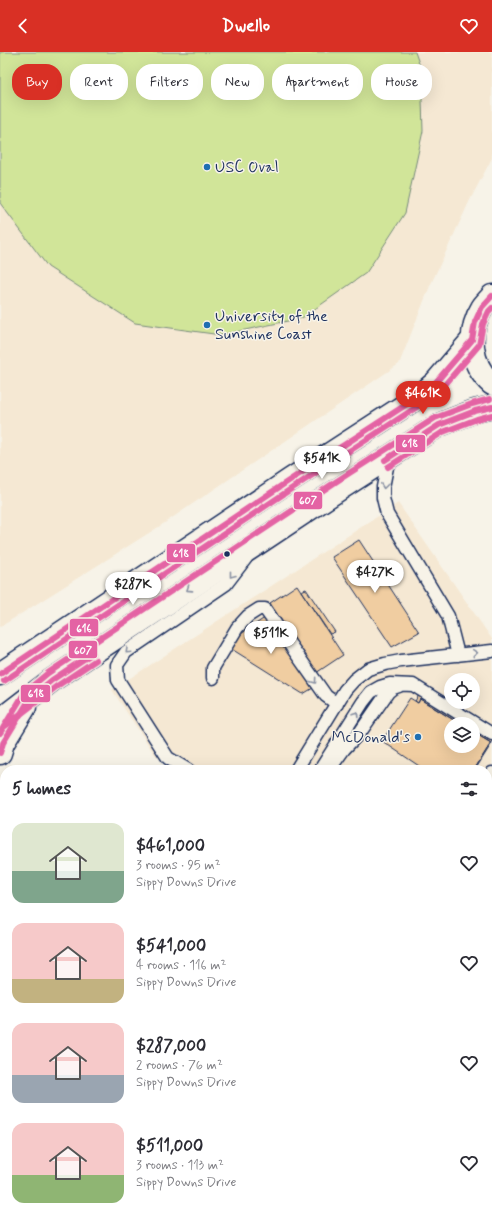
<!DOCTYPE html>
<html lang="en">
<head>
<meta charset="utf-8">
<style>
  body { margin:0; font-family:Mynerve,sans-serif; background:#f7f7f7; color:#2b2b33; height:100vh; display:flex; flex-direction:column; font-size:15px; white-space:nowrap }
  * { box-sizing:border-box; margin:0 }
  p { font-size:13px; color:#7c7c81 }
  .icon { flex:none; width:22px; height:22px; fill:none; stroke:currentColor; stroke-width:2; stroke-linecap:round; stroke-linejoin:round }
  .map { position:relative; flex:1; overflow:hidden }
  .sheet { position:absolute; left:0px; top:713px; width:492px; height:456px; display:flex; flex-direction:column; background:#fff; border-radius:16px 16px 0 0; box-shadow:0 4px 16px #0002 }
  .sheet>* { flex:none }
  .banner { position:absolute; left:12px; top:12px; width:468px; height:36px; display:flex; gap:8px }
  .fabs { position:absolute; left:444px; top:621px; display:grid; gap:8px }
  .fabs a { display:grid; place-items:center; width:36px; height:36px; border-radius:50%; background:#fff; box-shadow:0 4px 16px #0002; font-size:20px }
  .price { position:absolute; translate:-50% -34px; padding:0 9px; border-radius:14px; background:#fff; color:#222; font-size:13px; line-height:26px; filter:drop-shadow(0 1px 2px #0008) }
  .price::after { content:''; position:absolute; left:50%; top:24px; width:12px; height:9px; margin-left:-6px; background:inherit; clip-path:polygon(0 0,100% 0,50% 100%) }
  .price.active { background:#d93025; color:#fff }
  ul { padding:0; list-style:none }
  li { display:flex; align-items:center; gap:12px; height:100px; padding:0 12px }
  li span { display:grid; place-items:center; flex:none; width:112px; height:80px; border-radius:12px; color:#555 }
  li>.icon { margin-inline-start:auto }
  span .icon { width:48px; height:48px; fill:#fffc; stroke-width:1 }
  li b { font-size:17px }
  h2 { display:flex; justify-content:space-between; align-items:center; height:48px; padding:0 12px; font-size:17px }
  .pill { padding:0 14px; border-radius:16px; background:#fff; box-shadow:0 4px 16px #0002; font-size:14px; line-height:36px }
  .pill.active { background:#d93025; color:#fff }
  header { display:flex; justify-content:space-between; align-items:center; height:52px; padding:0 12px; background:#d93025; color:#fff; font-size:18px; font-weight:700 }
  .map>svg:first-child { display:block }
  .built { fill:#f5e8d3; fill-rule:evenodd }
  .green { fill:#d1e599; stroke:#768a7c }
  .building { fill:#f0cda1; stroke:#1b2f5e }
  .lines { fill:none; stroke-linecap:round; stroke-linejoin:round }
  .lane-casing { stroke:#1b2f5e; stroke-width:15 }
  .secondary-casing { stroke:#1b2f5e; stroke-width:25 }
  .lane { stroke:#f7f3e8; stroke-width:12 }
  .secondary { stroke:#f7f3e8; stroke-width:22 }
  .bus-1-casing { stroke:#f7f3e8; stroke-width:9 }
  .bus-2-casing { stroke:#f7f3e8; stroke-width:9 }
  .bus-3-casing { stroke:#f7f3e8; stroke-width:9 }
  .bus-1 { stroke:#e463a4; stroke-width:6 }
  .bus-2 { stroke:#e463a4; stroke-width:6 }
  .bus-3 { stroke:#e463a4; stroke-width:6 }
  .oneway { stroke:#8991a3 }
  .poi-dot { fill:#1f6fb2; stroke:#f7f3e8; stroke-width:1.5 }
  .bus-dot { fill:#1b2f5e; stroke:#f7f3e8; stroke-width:1.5 }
  .labels { text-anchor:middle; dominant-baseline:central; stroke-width:3; stroke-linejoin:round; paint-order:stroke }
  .poi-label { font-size:16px; fill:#1b2f5e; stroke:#f7f3e8; text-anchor:start }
  .line-badge { stroke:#f7f3e8; stroke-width:1.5 }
  .badge-label { font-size:11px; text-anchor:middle; font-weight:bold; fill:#fff }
</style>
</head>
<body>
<header><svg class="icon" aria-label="back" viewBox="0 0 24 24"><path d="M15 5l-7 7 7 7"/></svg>Dwello<svg class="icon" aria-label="heart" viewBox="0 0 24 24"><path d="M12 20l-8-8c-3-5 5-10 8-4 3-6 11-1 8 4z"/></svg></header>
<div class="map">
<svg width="492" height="1169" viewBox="0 0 492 1169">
  <rect width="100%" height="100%" fill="#f7f3e8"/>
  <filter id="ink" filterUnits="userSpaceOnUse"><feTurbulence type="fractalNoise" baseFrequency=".025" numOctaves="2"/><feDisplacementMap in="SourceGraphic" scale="8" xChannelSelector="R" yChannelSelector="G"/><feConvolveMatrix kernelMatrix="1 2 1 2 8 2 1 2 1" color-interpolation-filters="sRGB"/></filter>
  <g filter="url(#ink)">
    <path class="built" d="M0 0H492V106L470 148 430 234 399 312 160 474 0 575Z
      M398 451 492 587V930L487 927V718H177L155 703 112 638ZM451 628H473V650H451ZM451 672H473V694H451Z"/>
    <path class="green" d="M0 0H415L421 17 423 79 405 161 366 221 302 266 221 283 135 271 48 215 0 151Z"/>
    <path class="building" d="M359 488 419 580 392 595 332 505Z
      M297 533 343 603 316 621 270 551Z
      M306 537 335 580 330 582 301 539Z
      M266 565 313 636 303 642 230 596 238 584Z
      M424 635 469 672H460L420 647 418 651 415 649Z
      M410 646 418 651 420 647 460 672H451V694H473V680L491 691 474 718H425L382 689Z
      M473 675 492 686V691L475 718H474L491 691 473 680Z"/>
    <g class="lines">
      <g class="lane-casing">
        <path id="lane" d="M389 405 383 435V446L387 462 448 564 458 603
          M213 626V616L237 576 248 564 259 557H265L326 644 337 652
          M188 718 168 706 118 628 117 613 126 600 226 532 246 506
          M296 718 345 638 354 628 368 617 385 612 401 609 492 599
          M320 718 363 650 371 640 380 635 390 632 413 633 492 682
          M329 718 344 697 361 679 388 640 393 636 399 634
          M487 730 492 721
          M487 768 492 760
          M487 781 492 779
          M487 910 492 913"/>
      </g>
      <g class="secondary-casing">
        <path id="secondary" d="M492 244C489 248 484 252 482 256 467 281 470 313 492 332
          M0 622 290 428 421 343 436 330 472 288
          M0 668 52 628 341 436 439 373 475 359 492 355
          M0 701 3 691 25 655
          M0 771 5 774
          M0 836 5 840
          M487 1153 492 1158"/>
      </g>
      <use href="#lane" class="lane"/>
      <use href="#secondary" class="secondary"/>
      <g class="bus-1-casing">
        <path id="bus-1" d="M385 408 439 373 475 359 492 355
          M0 622 290 428 421 343 436 330 472 288 475 270 482 255 492 244
          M0 701 3 691 31 645 52 628 93 601"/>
      </g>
      <g class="bus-2-casing">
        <path id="bus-2" d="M388 415 443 380 477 367 492 363
          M4 629 294 435 426 349 442 336 479 293 483 272 489 259 492 256
          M5 674 57 634 96 608"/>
      </g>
      <g class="bus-3-casing">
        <path id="bus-3" d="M0 681 25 640 48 621 337 429 435 366 472 352 490 347"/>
      </g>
      <use href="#bus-1" class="bus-1"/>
      <use href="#bus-2" class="bus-2"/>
      <use href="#bus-3" class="bus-3"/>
    </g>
    <defs><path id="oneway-chevron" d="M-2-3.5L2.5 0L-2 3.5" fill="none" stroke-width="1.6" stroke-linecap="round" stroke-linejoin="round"/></defs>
    <g class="oneway">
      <use href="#oneway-chevron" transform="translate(384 434) rotate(97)"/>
      <use href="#oneway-chevron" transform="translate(232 523) rotate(128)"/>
      <use href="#oneway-chevron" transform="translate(189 537) rotate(147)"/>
      <use href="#oneway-chevron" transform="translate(128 599) rotate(137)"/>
      <use href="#oneway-chevron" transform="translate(475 601) rotate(-5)"/>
      <use href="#oneway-chevron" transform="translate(314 629) rotate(54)"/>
      <use href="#oneway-chevron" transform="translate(356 662) rotate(-58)"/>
    </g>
  </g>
  <g class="poi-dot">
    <circle cx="207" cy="115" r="4"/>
    <circle cx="207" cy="273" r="4"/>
    <circle cx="418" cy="685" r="4"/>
  </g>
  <circle class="bus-dot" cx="227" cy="502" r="3.5"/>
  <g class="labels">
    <g class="poi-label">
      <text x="215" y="115">USC Oval</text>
      <text x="215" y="264">University of the<tspan x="215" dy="18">Sunshine Coast</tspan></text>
      <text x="410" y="685" text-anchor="end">McDonald's</text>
    </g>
  </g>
  <g class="line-badge">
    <rect x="395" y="382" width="31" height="19" rx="4" fill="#e463a4"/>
    <rect x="293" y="439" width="30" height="19" rx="4" fill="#e463a4"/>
    <rect x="166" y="491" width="30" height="20" rx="4" fill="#e463a4"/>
    <rect x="69" y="566" width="30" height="19" rx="4" fill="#e463a4"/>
    <rect x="68" y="588" width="30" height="19" rx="4" fill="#e463a4"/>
    <rect x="20" y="632" width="31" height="19" rx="4" fill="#e463a4"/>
  </g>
  <g class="badge-label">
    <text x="410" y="395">618</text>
    <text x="308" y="452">607</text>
    <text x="181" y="505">618</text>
    <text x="84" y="580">616</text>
    <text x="83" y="602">607</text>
    <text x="36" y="645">618</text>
  </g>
</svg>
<div class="fabs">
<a><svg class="icon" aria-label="locate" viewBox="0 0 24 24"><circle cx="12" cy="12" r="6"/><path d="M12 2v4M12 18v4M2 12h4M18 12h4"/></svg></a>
<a><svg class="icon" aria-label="layers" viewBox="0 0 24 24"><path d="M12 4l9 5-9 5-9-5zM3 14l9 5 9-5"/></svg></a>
</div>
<b class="price active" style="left:423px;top:363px">$461K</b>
<b class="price" style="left:322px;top:428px">$541K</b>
<b class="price" style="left:375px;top:542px">$427K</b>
<b class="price" style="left:133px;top:554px">$287K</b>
<b class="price" style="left:271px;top:603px">$511K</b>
<div class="banner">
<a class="pill active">Buy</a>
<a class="pill">Rent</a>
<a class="pill">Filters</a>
<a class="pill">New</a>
<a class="pill">Apartment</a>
<a class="pill">House</a>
</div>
<section class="sheet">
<h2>5 homes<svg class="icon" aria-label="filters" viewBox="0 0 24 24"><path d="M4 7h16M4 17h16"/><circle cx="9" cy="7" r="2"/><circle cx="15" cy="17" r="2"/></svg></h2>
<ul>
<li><span style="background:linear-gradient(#dfe7d0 60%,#7fa58c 0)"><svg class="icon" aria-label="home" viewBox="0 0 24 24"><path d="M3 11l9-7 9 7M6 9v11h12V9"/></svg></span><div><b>$461,000</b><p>3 rooms · 95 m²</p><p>Sippy Downs Drive</p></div><svg class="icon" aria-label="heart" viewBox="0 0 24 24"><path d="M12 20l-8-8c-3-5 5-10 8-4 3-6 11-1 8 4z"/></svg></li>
<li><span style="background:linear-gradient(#f6c9c9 70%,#c2b280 0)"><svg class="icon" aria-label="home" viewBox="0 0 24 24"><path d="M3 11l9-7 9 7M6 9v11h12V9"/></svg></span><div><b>$541,000</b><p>4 rooms · 116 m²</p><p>Sippy Downs Drive</p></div><svg class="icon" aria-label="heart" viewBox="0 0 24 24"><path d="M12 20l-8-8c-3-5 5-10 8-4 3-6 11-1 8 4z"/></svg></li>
<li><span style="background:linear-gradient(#f6c9c9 65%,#9aa5b1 0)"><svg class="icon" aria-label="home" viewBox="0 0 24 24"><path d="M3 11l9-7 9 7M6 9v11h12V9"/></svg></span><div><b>$287,000</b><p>2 rooms · 76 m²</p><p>Sippy Downs Drive</p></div><svg class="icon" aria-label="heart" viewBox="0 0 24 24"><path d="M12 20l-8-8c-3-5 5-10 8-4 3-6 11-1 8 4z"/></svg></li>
<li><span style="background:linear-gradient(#f6c9c9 65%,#8fb573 0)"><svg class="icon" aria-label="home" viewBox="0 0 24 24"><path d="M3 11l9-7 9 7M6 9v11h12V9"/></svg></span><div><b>$511,000</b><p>3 rooms · 113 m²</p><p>Sippy Downs Drive</p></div><svg class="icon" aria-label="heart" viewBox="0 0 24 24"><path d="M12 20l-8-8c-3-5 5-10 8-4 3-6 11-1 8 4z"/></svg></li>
</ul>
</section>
</div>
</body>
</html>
